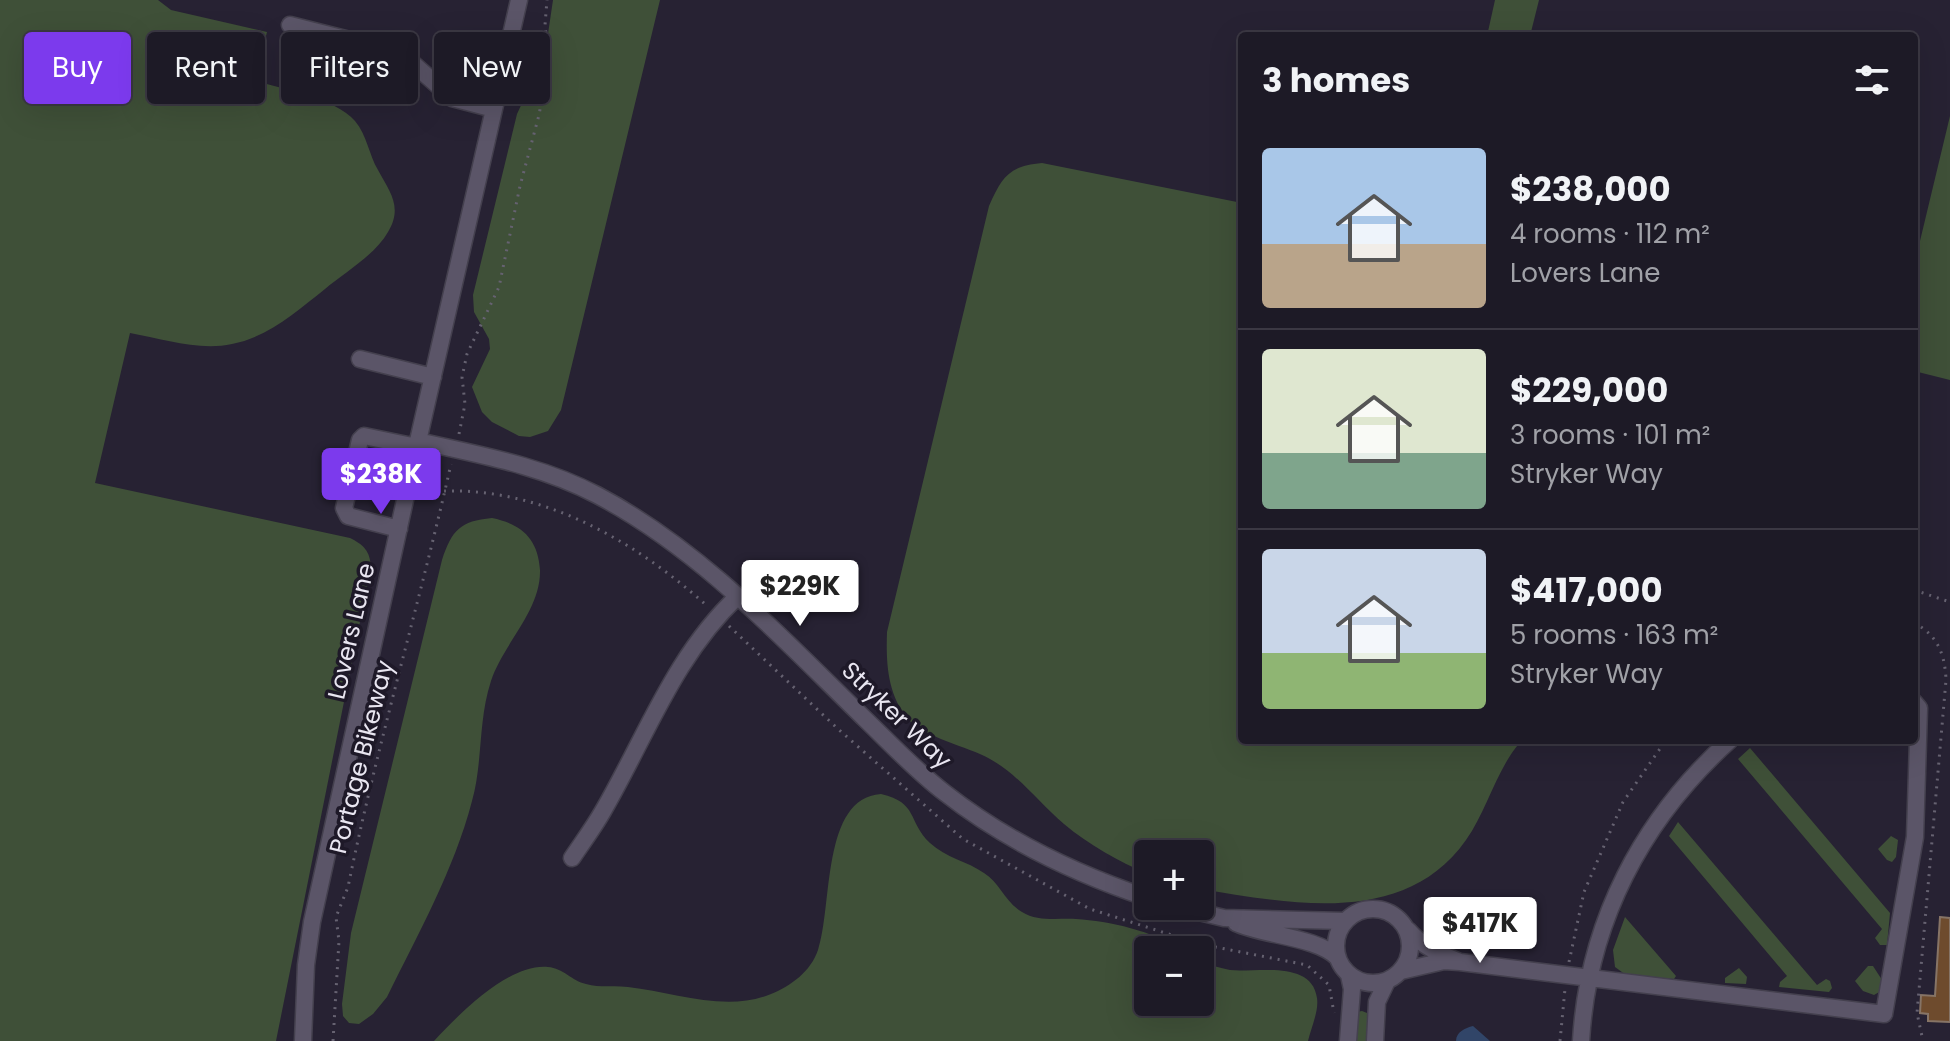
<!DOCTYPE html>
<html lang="en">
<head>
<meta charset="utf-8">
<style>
  body { margin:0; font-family:Poppins,sans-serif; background:#2a2732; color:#f1f3f6; height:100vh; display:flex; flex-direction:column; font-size:30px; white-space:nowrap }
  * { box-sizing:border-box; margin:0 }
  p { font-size:26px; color:#a0a1a7 }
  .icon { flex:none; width:44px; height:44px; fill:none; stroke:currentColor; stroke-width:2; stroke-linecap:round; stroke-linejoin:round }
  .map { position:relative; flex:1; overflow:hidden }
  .side { position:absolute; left:1238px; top:32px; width:680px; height:712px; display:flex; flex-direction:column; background:#1d1a26; border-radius:8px; box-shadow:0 8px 32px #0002,0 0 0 2px #3b3843 }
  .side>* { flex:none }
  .banner { position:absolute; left:24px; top:32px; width:760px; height:72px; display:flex; gap:16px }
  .buttons { position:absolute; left:1134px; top:840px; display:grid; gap:16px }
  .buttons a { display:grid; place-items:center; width:80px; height:80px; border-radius:8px; background:#1d1a26; box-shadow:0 8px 32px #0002,0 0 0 2px #3b3843; font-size:40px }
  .price { position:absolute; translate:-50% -68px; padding:0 18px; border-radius:8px; background:#fff; color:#222; font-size:26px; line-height:52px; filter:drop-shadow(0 2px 4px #0008) }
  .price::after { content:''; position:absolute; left:50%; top:48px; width:24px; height:18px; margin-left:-12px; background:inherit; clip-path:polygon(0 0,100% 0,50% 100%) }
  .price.active { background:#7c3aed; color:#fff }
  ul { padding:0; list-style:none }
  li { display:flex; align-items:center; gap:24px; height:200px; padding:0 24px }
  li+li { border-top:2px solid #3b3843 }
  li span { display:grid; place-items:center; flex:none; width:224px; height:160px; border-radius:8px; color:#555 }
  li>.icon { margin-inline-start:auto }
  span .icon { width:96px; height:96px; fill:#fffc; stroke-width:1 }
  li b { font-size:34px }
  h2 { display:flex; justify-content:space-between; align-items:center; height:96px; padding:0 24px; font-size:34px }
  .chip { padding:0 28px; border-radius:8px; background:#1d1a26; box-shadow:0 8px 32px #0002,0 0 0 2px #3b3843; font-size:28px; line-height:72px }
  .chip.active { background:#7c3aed; color:#fff }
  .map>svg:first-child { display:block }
  .green { fill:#3f5038 }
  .water { fill:#314568 }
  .building { fill:#6e4b2d; stroke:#867466; stroke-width:2 }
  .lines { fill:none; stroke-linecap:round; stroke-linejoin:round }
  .minor-casing { stroke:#44404e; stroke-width:19 }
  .path { stroke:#666271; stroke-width:3; stroke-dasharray:2 6; stroke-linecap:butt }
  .minor { stroke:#5b5568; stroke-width:16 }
  .labels { text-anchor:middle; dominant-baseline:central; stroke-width:7; stroke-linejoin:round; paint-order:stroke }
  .street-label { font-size:24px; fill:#e9e6f1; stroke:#1e1928 }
</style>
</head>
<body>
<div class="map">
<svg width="1950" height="1041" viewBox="0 0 1950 1041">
  <rect width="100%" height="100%" fill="#272233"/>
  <path class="green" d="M0 0H158L171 10 267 32 255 81C284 89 335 98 355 121 367 135 369 155 378 170 390 192 403 207 388 232 375 255 345 272 325 289 297 311 269 337 232 344 199 351 163 339 130 333L95 483 350 538C364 545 370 551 371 567L276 1041H0Z
    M553 0H660L561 410 548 431 530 437 519 436 492 422 482 412 472 387 490 349 489 339 474 312 473 295 517 114 545 54Z
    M1495 0H1539L1530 36H1487Z
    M1950 116V380L1914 371V266Z
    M1042 163 1242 203V740H1522C1496 769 1488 809 1466 840 1404 928 1289 903 1200 889V854H1148V874C1118 861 1089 845 1064 824 1039 803 1019 775 990 759 967 746 925 738 908 719 887 694 886 662 887 632L989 206C1002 177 1009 166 1042 163Z
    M492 518C521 524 538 538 540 570 541 611 503 644 491 681 478 720 483 762 472 801 454 870 418 934 387 997L373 1014 359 1024 349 1023 343 1016 342 1004 351 933 442 560C452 530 460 521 492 518Z
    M1750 748 1890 913 1887 945H1880L1875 938 1882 929 1738 759Z
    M881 794C919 803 907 821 930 843 946 858 967 861 984 873 1000 883 1005 902 1022 912 1038 922 1058 918 1076 919 1110 921 1153 931 1181 950H1148V1002H1200V961C1209 965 1220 968 1230 970 1255 973 1312 959 1317 998 1319 1011 1311 1028 1308 1041H434C459 1014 509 963 548 967 563 968 572 981 586 984 600 988 614 985 628 987 674 992 726 1013 771 994 791 986 811 971 818 950 833 906 821 798 881 794Z
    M1678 822 1817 985 1826 979 1830 981 1832 988 1829 992 1779 987 1780 982 1787 976 1669 836Z
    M1891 836 1898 840 1896 857 1892 862 1887 860 1878 849Z
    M1625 917 1676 976 1674 979 1626 975 1615 967 1613 950Z
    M1868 966H1873L1884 983 1881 991 1874 995 1863 991 1855 981Z
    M1739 968 1747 977 1746 984 1725 983V978Z
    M1362 1011 1367 1013V1041H1356L1357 1012Z"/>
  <path class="water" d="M1473 1026 1490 1041H1456C1456 1032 1465 1028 1473 1026Z"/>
  <path class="building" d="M1940 917 1950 918V1022L1928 1021V1014L1920 1013 1921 995 1935 996Z"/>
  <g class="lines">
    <g class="minor-casing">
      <path id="minor" d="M290 25 401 53 452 98 494 109
        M360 359 433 377
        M418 441C479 455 540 465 597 495 700 549 782 638 865 719 891 744 916 771 945 793 1005 840 1076 874 1148 898
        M399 529 348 516 344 508 360 440 364 436 417 447
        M572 858C582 843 594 827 603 811 646 737 674 656 738 596
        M1174 906 1224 918 1345 921
        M1336 946a37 37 0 1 1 74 0a37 37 0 1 1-74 0Z
        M1236 923C1265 936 1318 937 1338 958
        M1460 962 1884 1014 1915 837 1919 708 1914 702
        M1401 971 1444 961 1460 962C1440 954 1423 947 1408 930
        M303 1041 306 965 312 922 418 441 519 0
        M1348 1041 1352 989 1349 975
        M1375 1041 1377 1002 1387 981
        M1581 1041C1588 922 1642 819 1730 740"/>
    </g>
    <path class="path" d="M459 434 465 404 462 377 467 354 499 287 520 186 539 115 549 60 545 25 547 0
      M444 491C543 488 635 541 706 605
      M1914 590 1950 602
      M1914 623C1938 635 1945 655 1946 680L1917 1013 1923 1041
      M729 626 838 729 963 839 1090 909 1200 944 1307 965 1329 985 1334 1013
      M1569 962 1584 892 1623 802 1666 740
      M333 1041 339 941 336 917 348 887C377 745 419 606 451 464
      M1560 1041 1565 989"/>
    <use href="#minor" class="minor"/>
  </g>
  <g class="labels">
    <g class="street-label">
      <text transform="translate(351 631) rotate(-77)">Lovers Lane</text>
      <text transform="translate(897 715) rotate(44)">Stryker Way</text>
      <text transform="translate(361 757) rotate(-76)">Portage Bikeway</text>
    </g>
  </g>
</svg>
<div class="buttons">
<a>+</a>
<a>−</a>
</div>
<b class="price active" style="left:381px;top:516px">$238K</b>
<b class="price" style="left:800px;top:628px">$229K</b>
<b class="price" style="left:1480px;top:965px">$417K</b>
<div class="banner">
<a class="chip active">Buy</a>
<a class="chip">Rent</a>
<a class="chip">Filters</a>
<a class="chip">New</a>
</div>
<section class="side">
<h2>3 homes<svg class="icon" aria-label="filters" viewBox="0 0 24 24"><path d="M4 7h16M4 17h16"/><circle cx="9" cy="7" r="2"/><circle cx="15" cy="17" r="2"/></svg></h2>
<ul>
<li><span style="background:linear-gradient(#a9c7e8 60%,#b9a48a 0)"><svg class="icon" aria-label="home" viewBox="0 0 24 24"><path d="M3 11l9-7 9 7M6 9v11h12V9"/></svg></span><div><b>$238,000</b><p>4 rooms · 112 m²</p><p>Lovers Lane</p></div></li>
<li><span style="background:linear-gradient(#dfe7d0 65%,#7fa58c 0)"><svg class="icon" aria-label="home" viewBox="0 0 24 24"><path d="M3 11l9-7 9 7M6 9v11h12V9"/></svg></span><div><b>$229,000</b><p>3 rooms · 101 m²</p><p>Stryker Way</p></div></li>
<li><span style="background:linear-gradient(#c9d6e8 65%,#8fb573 0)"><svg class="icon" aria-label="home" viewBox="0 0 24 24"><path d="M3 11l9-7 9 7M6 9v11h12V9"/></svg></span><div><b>$417,000</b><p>5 rooms · 163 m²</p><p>Stryker Way</p></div></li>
</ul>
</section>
</div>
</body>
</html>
